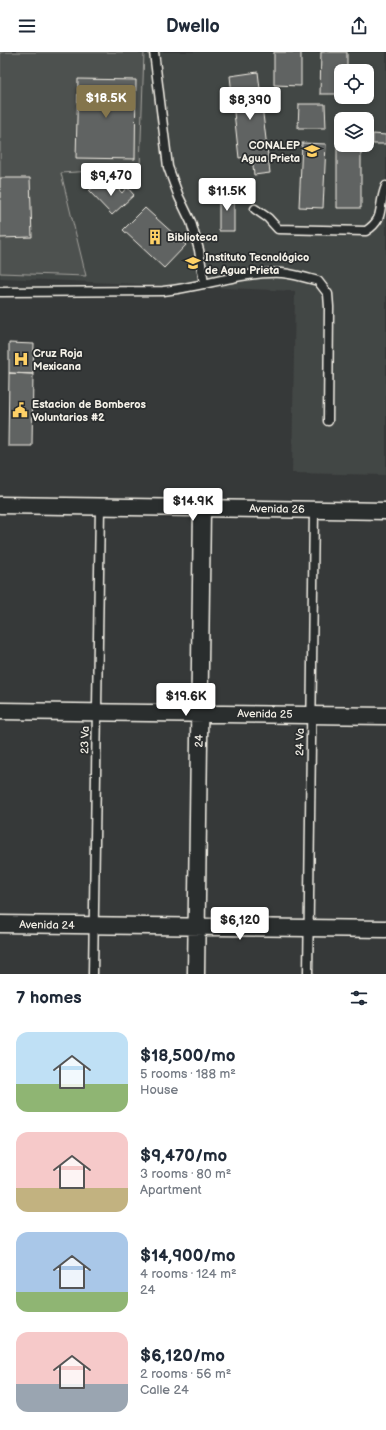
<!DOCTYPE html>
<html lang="en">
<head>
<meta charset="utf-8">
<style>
  body { margin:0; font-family:"Balsamiq Sans",sans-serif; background:#f2f2f3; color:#1f2937; height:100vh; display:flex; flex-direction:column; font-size:15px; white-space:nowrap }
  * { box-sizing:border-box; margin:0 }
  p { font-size:13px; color:#747a83 }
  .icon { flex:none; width:22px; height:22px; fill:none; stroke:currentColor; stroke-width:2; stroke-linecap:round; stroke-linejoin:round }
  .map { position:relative; height:922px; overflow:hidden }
  .drawer { display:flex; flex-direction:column; background:#fff; flex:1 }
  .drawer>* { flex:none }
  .fabs { position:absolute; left:334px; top:12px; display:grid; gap:8px }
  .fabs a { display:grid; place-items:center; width:40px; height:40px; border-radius:8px; background:#fff; box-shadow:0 2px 6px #0003; font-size:20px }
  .price { position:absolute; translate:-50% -34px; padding:0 9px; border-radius:4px; background:#fff; color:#222; font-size:13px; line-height:26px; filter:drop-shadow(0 1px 2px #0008) }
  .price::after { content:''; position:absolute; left:50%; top:24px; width:12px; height:9px; margin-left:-6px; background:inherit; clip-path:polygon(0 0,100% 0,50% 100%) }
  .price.current { background:#84754c; color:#fff }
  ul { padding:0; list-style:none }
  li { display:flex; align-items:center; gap:12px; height:100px; padding:0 16px }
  li span { display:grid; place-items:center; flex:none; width:112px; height:80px; border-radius:12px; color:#555 }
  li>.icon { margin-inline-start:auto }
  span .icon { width:48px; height:48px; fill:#fffc; stroke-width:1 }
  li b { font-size:17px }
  h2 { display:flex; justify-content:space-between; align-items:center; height:48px; padding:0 16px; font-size:17px }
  header { display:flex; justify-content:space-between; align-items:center; height:52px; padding:0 16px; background:#fff; font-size:18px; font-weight:700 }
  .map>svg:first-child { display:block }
  .built { fill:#434645; fill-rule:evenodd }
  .green { fill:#4e514f; stroke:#a1a19c }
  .building { fill:#616362; stroke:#f4f1e8 }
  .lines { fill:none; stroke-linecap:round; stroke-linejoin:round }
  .lane-casing { stroke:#f4f1e8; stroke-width:11 }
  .street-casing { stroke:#f4f1e8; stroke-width:19 }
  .lane { stroke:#2a2d2e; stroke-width:8 }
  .street { stroke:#2a2d2e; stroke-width:16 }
  .labels { text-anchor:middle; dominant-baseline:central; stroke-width:3.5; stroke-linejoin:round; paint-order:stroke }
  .poi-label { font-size:11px; font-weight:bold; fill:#f4f1e8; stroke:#2a2d2e; text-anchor:start }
  .street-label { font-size:11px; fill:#f4f1e8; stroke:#2a2d2e }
</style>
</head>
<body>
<header><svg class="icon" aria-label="menu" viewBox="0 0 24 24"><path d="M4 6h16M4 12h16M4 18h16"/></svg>Dwello<svg class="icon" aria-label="share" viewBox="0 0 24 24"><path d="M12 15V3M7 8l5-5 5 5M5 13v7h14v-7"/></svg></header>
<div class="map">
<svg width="386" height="922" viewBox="0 0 386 922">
  <rect width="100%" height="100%" fill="#363939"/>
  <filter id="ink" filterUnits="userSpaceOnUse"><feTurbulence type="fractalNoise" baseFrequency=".025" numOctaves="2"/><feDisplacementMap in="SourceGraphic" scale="8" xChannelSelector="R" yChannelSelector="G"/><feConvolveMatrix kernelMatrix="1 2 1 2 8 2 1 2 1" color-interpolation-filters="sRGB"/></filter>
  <g filter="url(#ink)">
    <path class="built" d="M0 0H386V423L292 421 295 239 0 226ZM341 19H367V45H341ZM341 67H367V93H341Z"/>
    <path class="green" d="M0 0H144L140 116 61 121 86 224 0 221Z"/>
    <path class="building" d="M274 0H301V34L274 33Z
      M321 0H347V19H341V42H320Z
      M258 20 270 121 254 123 252 104 239 106 230 24Z
      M78 27 136 28 135 107 76 106Z
      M299 52H325L326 76H298Z
      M373 82 386 83V92H373Z
      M302 91 326 92 323 156 299 155Z
      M337 92 361 93V156H337Z
      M0 126H30L32 185 0 186Z
      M111 129 122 141 127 135 134 143 112 163 89 139 99 130 104 136Z
      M234 141V179H219V142Z
      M145 156 186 193 164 216 123 178Z
      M9 291 34 292 33 322 9 321Z
      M9 321 33 322 32 394H8Z"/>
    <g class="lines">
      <g class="lane-casing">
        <path id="lane" d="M154 0 168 115 179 145 191 170 199 198 204 232
          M255 157 268 166 278 177 366 179C386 166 377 156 386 134
          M0 240 163 239C203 235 242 219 282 221 294 222 307 226 318 229L328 242 329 255 328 369
          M93 922 100 455
          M308 922 314 458"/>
      </g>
      <g class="street-casing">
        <path id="street" d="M0 453 386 459
          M0 659 386 664
          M0 872 386 877
          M196 922 202 456"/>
      </g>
      <use href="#lane" class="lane"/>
      <use href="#street" class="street"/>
    </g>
  </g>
  <defs>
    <g id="school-bare" transform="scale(1.2)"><path d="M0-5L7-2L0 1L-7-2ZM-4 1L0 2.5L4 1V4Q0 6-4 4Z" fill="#ffd166" stroke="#2a2d2e" stroke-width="2.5" paint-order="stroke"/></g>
    <g id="building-bare" transform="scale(1.2)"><path d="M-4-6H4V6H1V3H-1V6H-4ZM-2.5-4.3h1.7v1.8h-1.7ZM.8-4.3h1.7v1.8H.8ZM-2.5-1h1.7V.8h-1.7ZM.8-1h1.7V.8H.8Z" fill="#ffd166" stroke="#2a2d2e" stroke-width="2.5" paint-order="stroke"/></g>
    <g id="university-bare" transform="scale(1.2)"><path d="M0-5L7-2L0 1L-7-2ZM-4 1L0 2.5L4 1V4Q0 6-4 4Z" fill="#ffd166" stroke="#2a2d2e" stroke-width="2.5" paint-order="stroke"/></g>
    <g id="hospital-bare" transform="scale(1.2)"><path d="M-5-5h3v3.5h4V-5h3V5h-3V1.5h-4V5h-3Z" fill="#ffd166" stroke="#2a2d2e" stroke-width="2.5" paint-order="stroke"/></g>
    <g id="civic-bare" transform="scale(1.2)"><path d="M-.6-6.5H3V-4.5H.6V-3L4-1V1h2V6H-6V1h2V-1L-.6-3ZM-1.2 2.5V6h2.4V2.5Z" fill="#ffd166" stroke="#2a2d2e" stroke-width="2.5" paint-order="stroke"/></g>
  </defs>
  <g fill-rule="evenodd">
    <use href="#school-bare" x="312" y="99"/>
    <use href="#building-bare" x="155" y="185"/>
    <use href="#university-bare" x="193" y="211"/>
    <use href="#hospital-bare" x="21" y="307"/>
    <use href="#civic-bare" x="20" y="358"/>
  </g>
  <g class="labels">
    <g class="poi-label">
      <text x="300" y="93" text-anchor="end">CONALEP<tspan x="300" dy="13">Agua Prieta</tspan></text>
      <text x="167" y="185">Biblioteca</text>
      <text x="205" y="205">Instituto Tecnológico<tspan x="205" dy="13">de Agua Prieta</tspan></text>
      <text x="33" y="301">Cruz Roja<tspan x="33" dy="13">Mexicana</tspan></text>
      <text x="32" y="352">Estacion de Bomberos<tspan x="32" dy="13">Voluntarios #2</tspan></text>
    </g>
    <g class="street-label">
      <text transform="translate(277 457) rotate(1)">Avenida 26</text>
      <text transform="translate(265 662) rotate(1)">Avenida 25</text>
      <text transform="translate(85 688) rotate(-89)">23 Va</text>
      <text transform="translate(199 689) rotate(-89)">24</text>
      <text transform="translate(300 690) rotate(-89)">24 Va</text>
      <text transform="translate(47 873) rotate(1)">Avenida 24</text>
    </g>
  </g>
</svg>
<div class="fabs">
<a><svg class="icon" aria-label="locate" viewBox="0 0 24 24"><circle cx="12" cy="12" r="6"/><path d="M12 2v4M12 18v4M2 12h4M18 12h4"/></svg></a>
<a><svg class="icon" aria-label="layers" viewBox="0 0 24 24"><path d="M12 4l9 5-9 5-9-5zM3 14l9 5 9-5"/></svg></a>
</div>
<b class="price current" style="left:106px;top:67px">$18.5K</b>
<b class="price" style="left:250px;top:69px">$8,390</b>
<b class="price" style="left:111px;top:145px">$9,470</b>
<b class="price" style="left:227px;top:160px">$11.5K</b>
<b class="price" style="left:193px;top:470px">$14.9K</b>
<b class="price" style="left:186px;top:665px">$19.6K</b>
<b class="price" style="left:240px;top:889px">$6,120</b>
</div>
<section class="drawer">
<h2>7 homes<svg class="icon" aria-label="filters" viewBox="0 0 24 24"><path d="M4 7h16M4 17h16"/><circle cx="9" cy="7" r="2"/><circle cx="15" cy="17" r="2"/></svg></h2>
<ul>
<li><span style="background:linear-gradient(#bfe0f5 65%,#8fb573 0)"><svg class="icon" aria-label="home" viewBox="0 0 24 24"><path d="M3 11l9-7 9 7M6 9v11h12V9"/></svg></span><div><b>$18,500/mo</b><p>5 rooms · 188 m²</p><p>House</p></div></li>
<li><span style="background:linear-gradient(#f6c9c9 70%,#c2b280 0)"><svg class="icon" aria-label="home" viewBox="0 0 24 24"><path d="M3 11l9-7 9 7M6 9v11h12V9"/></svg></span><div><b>$9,470/mo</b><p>3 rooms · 80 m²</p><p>Apartment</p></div></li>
<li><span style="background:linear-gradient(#a9c7e8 75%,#8fb573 0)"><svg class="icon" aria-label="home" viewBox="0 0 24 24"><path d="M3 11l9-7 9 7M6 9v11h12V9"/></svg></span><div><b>$14,900/mo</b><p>4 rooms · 124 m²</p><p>24</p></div></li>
<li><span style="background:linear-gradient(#f6c9c9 65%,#9aa5b1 0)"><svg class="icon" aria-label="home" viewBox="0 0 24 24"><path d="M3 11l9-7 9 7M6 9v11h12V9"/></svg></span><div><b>$6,120/mo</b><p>2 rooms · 56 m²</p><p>Calle 24</p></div></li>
</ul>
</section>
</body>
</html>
